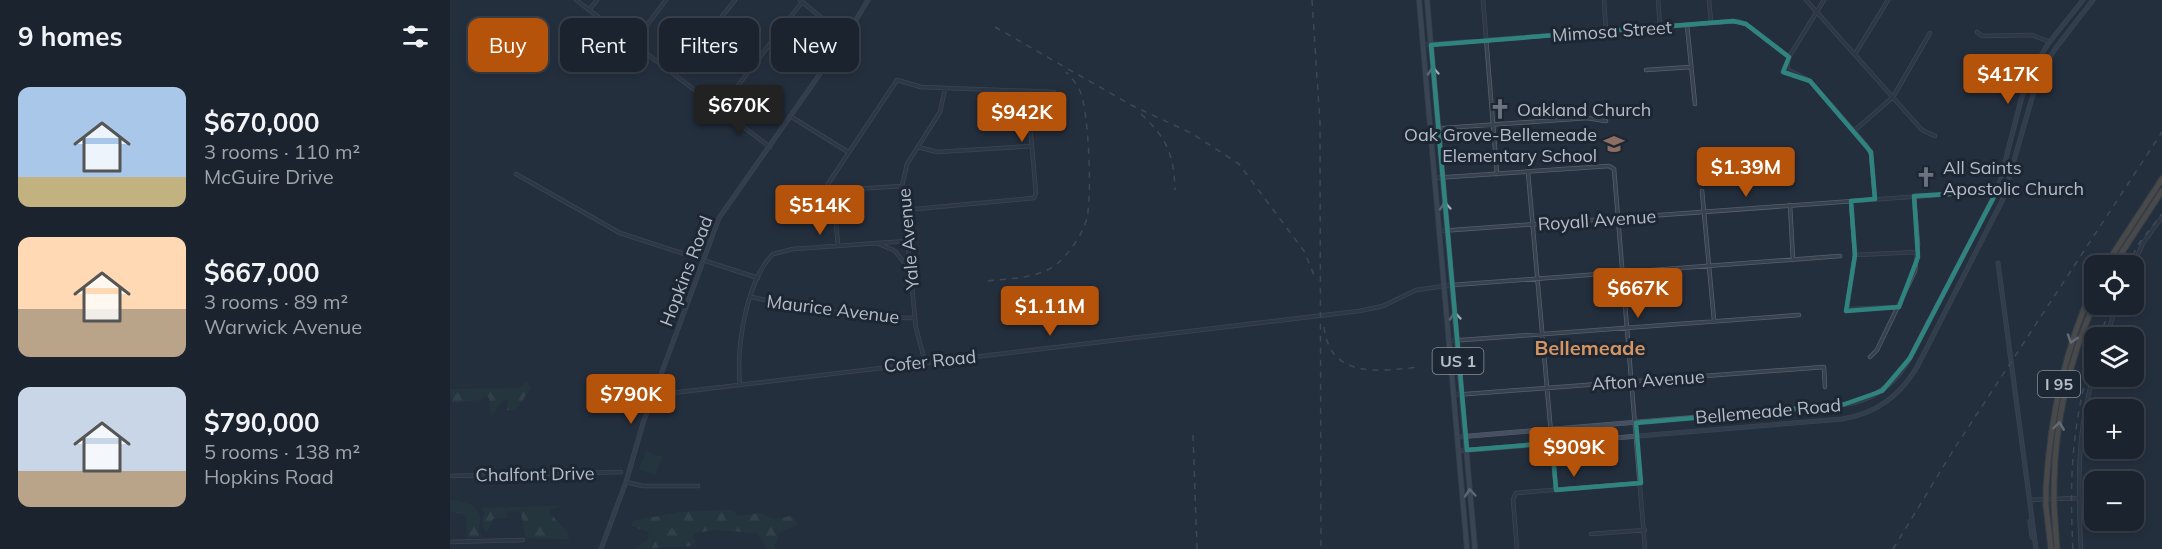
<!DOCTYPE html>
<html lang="en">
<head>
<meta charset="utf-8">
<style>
  body { margin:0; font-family:Mulish,sans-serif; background:#242b36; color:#f1f3f6; height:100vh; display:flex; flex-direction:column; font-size:22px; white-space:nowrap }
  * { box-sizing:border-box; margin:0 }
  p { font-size:20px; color:#a0a4aa }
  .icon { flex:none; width:33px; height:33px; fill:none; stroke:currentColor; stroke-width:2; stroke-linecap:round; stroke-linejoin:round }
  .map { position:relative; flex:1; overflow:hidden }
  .details { display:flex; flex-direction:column; background:#1b232e; width:450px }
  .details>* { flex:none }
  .guide { position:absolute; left:18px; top:18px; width:570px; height:54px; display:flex; gap:12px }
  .controls { position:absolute; left:1634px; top:255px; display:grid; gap:12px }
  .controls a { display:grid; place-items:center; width:60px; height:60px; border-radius:12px; background:#1b232e; box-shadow:0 3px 9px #0003,0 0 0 2px #39404a; font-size:30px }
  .price { position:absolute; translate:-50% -51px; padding:0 14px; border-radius:6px; background:#b45309; color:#fff; font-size:20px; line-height:39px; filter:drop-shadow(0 2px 3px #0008) }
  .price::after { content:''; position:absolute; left:50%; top:36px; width:18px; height:14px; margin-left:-9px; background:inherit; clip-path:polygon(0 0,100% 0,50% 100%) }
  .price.selected { background:#222; color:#fff }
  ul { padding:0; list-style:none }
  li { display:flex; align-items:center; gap:18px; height:150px; padding:0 18px }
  li span { display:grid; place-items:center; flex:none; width:168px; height:120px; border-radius:12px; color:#555 }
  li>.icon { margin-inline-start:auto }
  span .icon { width:72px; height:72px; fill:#fffc; stroke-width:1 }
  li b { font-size:26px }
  h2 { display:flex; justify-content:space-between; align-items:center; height:72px; padding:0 18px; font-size:26px }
  .pill { padding:0 21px; border-radius:12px; background:#1b232e; box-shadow:0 3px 9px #0003,0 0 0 2px #39404a; font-size:21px; line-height:54px }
  .pill.selected { background:#b45309; color:#fff }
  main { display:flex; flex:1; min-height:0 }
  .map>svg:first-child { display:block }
  .grass { fill:#263c3f }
  .forest { fill:url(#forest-firs) }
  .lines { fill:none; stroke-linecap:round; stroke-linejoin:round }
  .minor-casing { stroke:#565f6c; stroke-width:4.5 }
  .tertiary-casing { stroke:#565f6c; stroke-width:4.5 }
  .secondary-casing { stroke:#565f6c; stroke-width:5 }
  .primary-casing { stroke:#414a57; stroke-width:6 }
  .motorway-casing { stroke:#434c59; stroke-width:7 }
  .minor { stroke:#38414e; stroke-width:3 }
  .tertiary { stroke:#38414e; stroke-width:3 }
  .secondary { stroke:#465061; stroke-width:4 }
  .primary { stroke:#56606e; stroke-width:4.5 }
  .motorway { stroke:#746855; stroke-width:5 }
  .rail { stroke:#5a6575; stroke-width:1.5; stroke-dasharray:6 6; stroke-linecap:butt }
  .motorway-bridge-casing { stroke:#434c59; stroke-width:7; stroke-linecap:butt }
  .motorway-bridge { stroke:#746855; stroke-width:5 }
  .oneway { stroke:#a1aab7 }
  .oneway2 { stroke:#aeb4bd }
  .marked { fill:none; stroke:#308480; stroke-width:4.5; stroke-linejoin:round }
  .labels { text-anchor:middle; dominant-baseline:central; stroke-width:6; stroke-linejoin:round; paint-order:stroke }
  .shield { fill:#1d2633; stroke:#878f9c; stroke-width:1.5 }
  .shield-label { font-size:16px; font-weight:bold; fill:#b4bcc9 }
  .street-label { font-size:18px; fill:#b4bcc9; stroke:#1d2633 }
  .poi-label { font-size:18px; fill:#b4bcc9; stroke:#1d2633; text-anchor:start }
  .neighbourhood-label { font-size:20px; font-weight:bold; fill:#d59563; stroke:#1d2633 }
</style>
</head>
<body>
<main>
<section class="details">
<h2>9 homes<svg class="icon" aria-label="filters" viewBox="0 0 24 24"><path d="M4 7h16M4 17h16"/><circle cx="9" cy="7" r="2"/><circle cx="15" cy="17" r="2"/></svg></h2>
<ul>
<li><span style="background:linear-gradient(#a9c7e8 75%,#c2b280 0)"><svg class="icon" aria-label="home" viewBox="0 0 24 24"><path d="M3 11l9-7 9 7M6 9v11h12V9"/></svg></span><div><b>$670,000</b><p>3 rooms · 110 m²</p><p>McGuire Drive</p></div></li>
<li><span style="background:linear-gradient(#ffd9b3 60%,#b9a48a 0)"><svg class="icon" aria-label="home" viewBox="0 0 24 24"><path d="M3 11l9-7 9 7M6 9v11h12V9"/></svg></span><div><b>$667,000</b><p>3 rooms · 89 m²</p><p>Warwick Avenue</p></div></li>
<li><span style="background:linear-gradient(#c9d6e8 70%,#b9a48a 0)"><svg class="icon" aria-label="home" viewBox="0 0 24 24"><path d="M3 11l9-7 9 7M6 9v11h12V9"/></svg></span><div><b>$790,000</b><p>5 rooms · 138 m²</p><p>Hopkins Road</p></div></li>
</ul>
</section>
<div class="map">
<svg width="1712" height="549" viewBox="0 0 1712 549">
  <defs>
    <pattern id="forest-firs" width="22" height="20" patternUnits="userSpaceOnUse" patternTransform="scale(1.5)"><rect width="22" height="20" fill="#263c3f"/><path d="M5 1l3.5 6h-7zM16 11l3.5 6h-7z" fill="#435659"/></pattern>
  </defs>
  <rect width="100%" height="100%" fill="#242f3e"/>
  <path class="grass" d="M196 451 212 457 205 475 189 469Z"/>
  <path class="forest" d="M77 382 81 388C73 396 70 413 57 410L58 400H53L41 417 39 398 36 396 29 400 2 403 0 389 69 388Z
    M0 500C10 500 27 505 30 516 31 520 29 527 28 532L33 537 17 538 16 515 0 511Z
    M112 506 100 509V513L118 533 119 539 76 538 71 513 61 511 57 513V518L43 519 38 530 35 531 32 520 35 513 31 508Z
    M282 510 288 516 311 513 323 519 341 516 348 524 329 533 324 549H317L307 533 264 530 246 533 243 536 246 543 240 546 185 549 198 539 199 532 182 526V521L230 512Z"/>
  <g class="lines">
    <g class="minor-casing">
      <path id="minor" d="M126 0 320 147
        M350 0 395 37
        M1033 0 1047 174
        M1154 0 1156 31
        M1208 0 1210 27
        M1259 0 1261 22
        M1356 0 1472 130 1485 136
        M139 10 147 0
        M1237 25 1245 104
        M1527 32 1532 36 1582 35 1600 42
        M184 42 216 0
        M973 45 1287 21 1296 24 1339 57
        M1405 54 1438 0
        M1196 70 1241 67
        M225 75 285 0
        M270 109 352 2
        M340 116 398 152
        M980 129 1137 118 1156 121
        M1404 131 1443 97 1480 33
        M468 147 487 152 582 146
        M1078 172 1106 490
        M66 174 170 233 308 278
        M984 178 1159 166 1164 169 1195 549
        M373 191 452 186
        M383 191 388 245
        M1252 191 1264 320
        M1401 201 1405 255 1397 309 1449 307
        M1340 205 1343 260
        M455 210 584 198 586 193 577 91
        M356 217 447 80 471 87 604 92
        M427 243 445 251 460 270
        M1405 255 1468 252
        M1683 266 1693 243 1712 217
        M1003 285 1390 256
        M302 297C355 310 410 318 465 318
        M1656 338 1667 304
        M999 341 1349 315
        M1420 357 1427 350 1465 271 1468 245 1464 196
        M475 362 466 328 452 186 457 164 490 112 495 89
        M290 385C286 348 296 281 323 254L343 249 458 241
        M1004 395 1374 367 1375 387
        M0 476 171 472
        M176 482 193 486H248
        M1579 500 1628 498
        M1141 534 1195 530
        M0 542 73 540
        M1067 549 1063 499 1066 493 1191 483
        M1631 549C1628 491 1626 431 1644 375"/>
    </g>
    <g class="tertiary-casing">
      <path id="tertiary" d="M1374 0 1339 57 1337 69 1360 81 1417 146 1421 154 1425 199
        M990 231 1556 190
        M205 395 909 311 933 306 966 290 1002 285"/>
    </g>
    <g class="secondary-casing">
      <path id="secondary" d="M1548 263 1586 549
        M1008 437 1392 405C1423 401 1445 385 1460 358L1548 189 1571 100 1582 71 1598 44 1633 0
        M1009 451 1392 419C1425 414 1450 396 1467 367L1553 199 1588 77 1605 49 1643 0
        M1580 521 1582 537
        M151 549 176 482 193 423 269 218 395 38 418 0"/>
    </g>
    <g class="primary-casing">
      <path id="primary" d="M969 0 1017 549
        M977 0 1025 549"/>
    </g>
    <g class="motorway-casing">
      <path id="motorway" d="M1655 266 1712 179
        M1663 266 1712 191
        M1604 485C1605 422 1619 361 1644 304
        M1596 489C1600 417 1614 351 1644 285
        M1596 506 1601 549
        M1604 506 1607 549"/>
    </g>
    <use href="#minor" class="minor"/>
    <use href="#tertiary" class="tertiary"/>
    <use href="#secondary" class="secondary"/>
    <use href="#primary" class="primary"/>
    <use href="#motorway" class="motorway"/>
    <path class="rail" d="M862 0 870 123 871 549
      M545 27 681 105 741 133 789 164 854 251 866 280
      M691 114C717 138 724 155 725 190
      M1677 266 1690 242 1712 214
      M538 281C561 278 589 279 608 263 620 252 633 234 637 218 642 195 639 112 630 91 627 84 621 77 616 72
      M874 327C880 380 931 371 969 367
      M1649 338 1662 304
      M743 435 747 549
      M1443 549 1504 449 1712 132
      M1623 549C1619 478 1622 419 1644 351"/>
    <g class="motorway-bridge-casing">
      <path id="motorway-bridge" d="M1604 485V506
        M1596 489V506"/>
    </g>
    <use href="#motorway-bridge" class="motorway-bridge"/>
  </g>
  <defs><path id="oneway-chevron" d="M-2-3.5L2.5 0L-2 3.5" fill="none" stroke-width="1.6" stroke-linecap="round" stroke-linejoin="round" transform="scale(1.5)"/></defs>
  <g class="oneway">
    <use href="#oneway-chevron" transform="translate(983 71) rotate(-95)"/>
    <use href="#oneway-chevron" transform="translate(995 206) rotate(-95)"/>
    <use href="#oneway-chevron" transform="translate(1005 316) rotate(-95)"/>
    <use href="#oneway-chevron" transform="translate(1020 493) rotate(-95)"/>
  </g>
  <g class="oneway2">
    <use href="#oneway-chevron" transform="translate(1622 339) rotate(108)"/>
    <use href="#oneway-chevron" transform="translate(1609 426) rotate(-82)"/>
  </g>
  <path d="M0 0H1712V549H0ZM1283 21 1296 24 1339 57 1333 72 1360 81 1421 152 1425 199 1401 201 1405 255 1396 311 1449 307 1468 257 1464 196 1547 191 1460 358 1432 391 1392 405 1186 423 1191 483 1106 490 1102 443 1017 450 981 45Z" fill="#242f3e" fill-opacity=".55" fill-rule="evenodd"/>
  <path class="marked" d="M1283 21 1296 24 1339 57 1333 72 1360 81 1421 152 1425 199 1401 201 1405 255 1396 311 1449 307 1468 257 1464 196 1547 191 1460 358 1432 391 1392 405 1186 423 1191 483 1106 490 1102 443 1017 450 981 45Z"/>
  <defs>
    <g id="church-bare" transform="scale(1.62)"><path d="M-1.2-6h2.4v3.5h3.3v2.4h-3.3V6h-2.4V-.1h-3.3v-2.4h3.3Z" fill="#6b7280" stroke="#1d2633" stroke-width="2.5" paint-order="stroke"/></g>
    <g id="school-bare" transform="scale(1.62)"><path d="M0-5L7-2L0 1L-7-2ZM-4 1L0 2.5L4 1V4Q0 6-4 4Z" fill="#8d6e63" stroke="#1d2633" stroke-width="2.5" paint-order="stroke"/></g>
  </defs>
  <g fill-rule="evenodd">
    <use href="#church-bare" x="1050" y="109"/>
    <use href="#school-bare" x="1164" y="144"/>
    <use href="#church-bare" x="1476" y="177"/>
  </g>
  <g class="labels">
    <g class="shield">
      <rect x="982.5" y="348" width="51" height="26" rx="4.5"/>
      <rect x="1588" y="371" width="42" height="26" rx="4.5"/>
    </g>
    <g class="shield-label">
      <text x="1008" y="361">US 1</text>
      <text x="1609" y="384">I 95</text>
    </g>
    <g class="street-label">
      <text transform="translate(1162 31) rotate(-4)">Mimosa Street</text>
      <text transform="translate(1147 220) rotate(-4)">Royall Avenue</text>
      <text transform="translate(458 239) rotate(-95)">Yale Avenue</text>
      <text transform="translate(236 271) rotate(-69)">Hopkins Road</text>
      <text transform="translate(383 309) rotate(7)">Maurice Avenue</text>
      <text transform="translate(480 361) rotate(-6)">Cofer Road</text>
      <text transform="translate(1198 380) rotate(-4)">Afton Avenue</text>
      <text transform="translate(1318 411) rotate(-5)">Bellemeade Road</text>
      <text transform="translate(85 474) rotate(-1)">Chalfont Drive</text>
    </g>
    <g class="poi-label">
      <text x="1067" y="109">Oakland Church</text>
      <text x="1147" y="134" text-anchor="end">Oak Grove-Bellemeade<tspan x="1147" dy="21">Elementary School</tspan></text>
      <text x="1493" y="167">All Saints<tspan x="1493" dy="21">Apostolic Church</tspan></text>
    </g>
    <g class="neighbourhood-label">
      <text x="1140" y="347">Bellemeade</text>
    </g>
  </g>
</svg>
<div class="controls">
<a><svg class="icon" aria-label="locate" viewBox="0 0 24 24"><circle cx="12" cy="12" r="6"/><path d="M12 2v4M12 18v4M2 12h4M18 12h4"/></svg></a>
<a><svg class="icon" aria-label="layers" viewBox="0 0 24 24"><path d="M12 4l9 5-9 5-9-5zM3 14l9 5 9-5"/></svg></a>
<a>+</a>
<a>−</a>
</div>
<b class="price" style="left:1558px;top:105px">$417K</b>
<b class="price selected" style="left:289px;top:136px">$670K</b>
<b class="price" style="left:572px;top:143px">$942K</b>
<b class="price" style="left:1296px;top:198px">$1.39M</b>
<b class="price" style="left:370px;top:236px">$514K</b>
<b class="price" style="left:1188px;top:319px">$667K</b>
<b class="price" style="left:600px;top:337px">$1.11M</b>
<b class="price" style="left:181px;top:425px">$790K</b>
<b class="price" style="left:1124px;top:478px">$909K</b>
<div class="guide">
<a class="pill selected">Buy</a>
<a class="pill">Rent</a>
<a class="pill">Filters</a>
<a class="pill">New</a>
</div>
</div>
</main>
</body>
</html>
